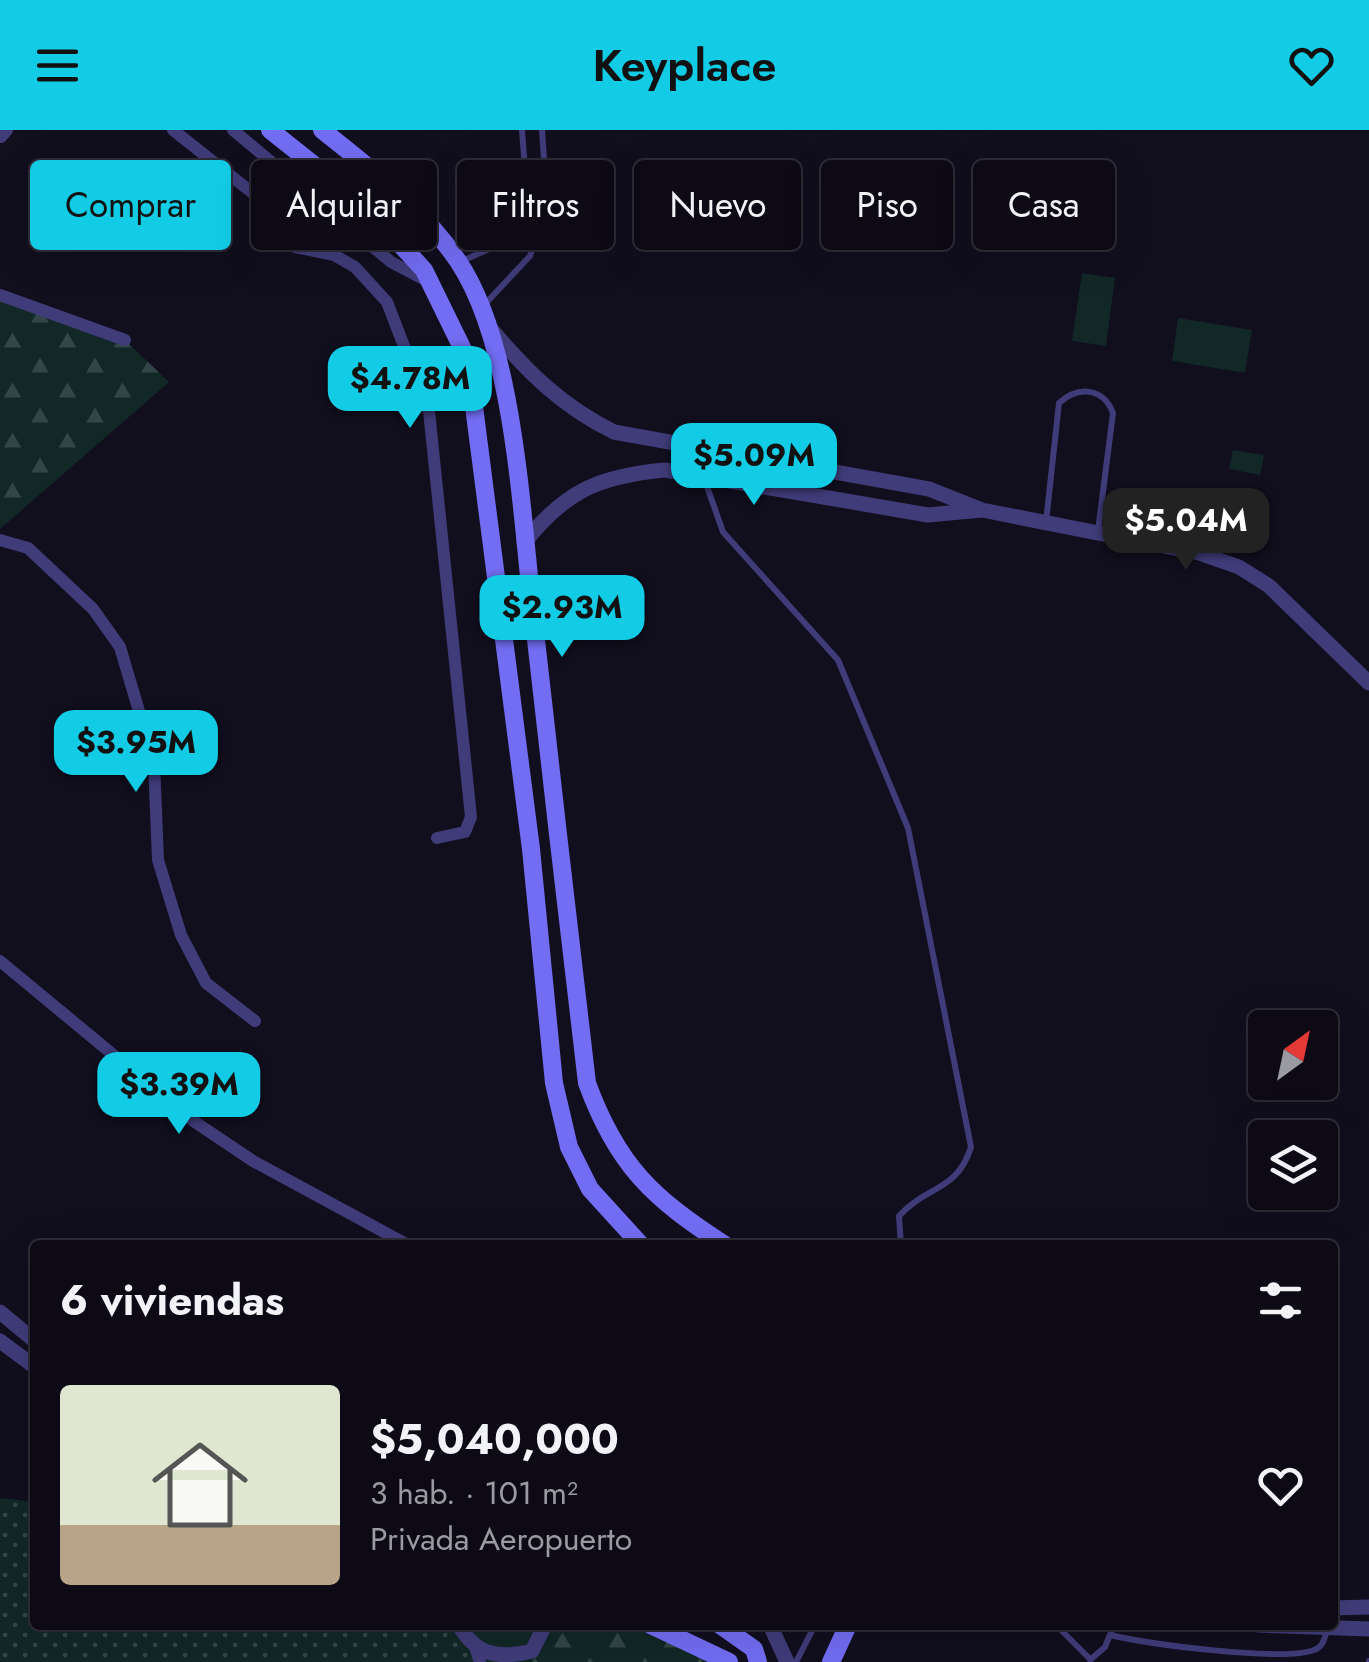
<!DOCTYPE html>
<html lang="es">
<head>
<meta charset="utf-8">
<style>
  body { margin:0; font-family:Jost,sans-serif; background:#1b1823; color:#f1f3f6; height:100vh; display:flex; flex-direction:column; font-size:38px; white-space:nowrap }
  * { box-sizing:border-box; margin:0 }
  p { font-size:32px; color:#9a9aa1 }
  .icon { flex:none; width:55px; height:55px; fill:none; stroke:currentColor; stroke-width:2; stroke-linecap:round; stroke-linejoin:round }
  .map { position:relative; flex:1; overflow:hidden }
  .drawer { position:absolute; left:30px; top:1110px; width:1308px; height:390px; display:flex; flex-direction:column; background:#0d0a16; border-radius:10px; box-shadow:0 10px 40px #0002,0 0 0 2px #2d2b35 }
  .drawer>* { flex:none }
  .banner { position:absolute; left:30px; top:30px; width:1310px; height:90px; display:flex; gap:20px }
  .needle { width:65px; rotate:33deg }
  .fabs { position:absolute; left:1248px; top:880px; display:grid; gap:20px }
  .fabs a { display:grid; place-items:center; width:90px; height:90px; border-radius:10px; background:#0d0a16; box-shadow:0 10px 40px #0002,0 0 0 2px #2d2b35; font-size:50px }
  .price { position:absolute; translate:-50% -85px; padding:0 22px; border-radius:20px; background:#12cbe4; color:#111; font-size:32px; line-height:65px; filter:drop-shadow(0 2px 5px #0008) }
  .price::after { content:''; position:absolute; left:50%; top:60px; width:30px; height:22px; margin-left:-15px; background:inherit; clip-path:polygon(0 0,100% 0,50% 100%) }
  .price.on { background:#222; color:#fff }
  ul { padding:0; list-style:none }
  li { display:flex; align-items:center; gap:30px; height:250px; padding:0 30px }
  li+li { border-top:2px solid #2d2b35 }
  li span { display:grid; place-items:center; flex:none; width:280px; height:200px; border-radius:10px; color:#555 }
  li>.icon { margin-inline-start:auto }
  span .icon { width:120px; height:120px; fill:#fffc; stroke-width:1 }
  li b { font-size:42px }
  h2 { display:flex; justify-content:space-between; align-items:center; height:120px; padding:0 30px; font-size:42px }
  .chip { padding:0 35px; border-radius:10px; background:#0d0a16; box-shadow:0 10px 40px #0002,0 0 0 2px #2d2b35; font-size:35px; line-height:90px }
  .chip.on { background:#12cbe4; color:#111 }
  header { display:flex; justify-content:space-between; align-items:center; height:130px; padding:0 30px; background:#12cbe4; color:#111; font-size:45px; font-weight:600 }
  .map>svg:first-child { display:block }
  .grass { fill:url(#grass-dots) }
  .forest { fill:url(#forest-firs) }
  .green { fill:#112827 }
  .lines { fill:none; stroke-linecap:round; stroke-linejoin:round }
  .service { stroke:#403c7a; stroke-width:6 }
  .minor { stroke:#403c7a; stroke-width:12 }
  .tertiary { stroke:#403c7a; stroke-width:15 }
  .secondary { stroke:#736df4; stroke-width:18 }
</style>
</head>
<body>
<header><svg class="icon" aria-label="menu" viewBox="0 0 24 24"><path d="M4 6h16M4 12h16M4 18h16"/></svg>Keyplace<svg class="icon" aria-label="heart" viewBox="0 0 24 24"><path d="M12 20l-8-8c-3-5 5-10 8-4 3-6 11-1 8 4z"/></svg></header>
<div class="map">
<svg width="1369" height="1532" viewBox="0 0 1369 1532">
  <defs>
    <pattern id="grass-dots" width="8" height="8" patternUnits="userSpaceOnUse" patternTransform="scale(2.5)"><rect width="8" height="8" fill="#112827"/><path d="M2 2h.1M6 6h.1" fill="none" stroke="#334647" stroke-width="1.8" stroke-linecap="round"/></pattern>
    <pattern id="forest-firs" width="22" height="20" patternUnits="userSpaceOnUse" patternTransform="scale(2.5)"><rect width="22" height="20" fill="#112827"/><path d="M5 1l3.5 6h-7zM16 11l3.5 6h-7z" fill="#334647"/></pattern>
  </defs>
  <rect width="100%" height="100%" fill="#110e1e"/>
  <path class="grass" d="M0 1368 35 1372V1495H458L478 1532H0Z"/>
  <path class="forest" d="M0 165 125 210 169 252 0 399Z
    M545 1495H650L730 1532H529Z"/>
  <path class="green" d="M1082 143 1115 148 1106 216 1072 211Z
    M1178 188 1252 200 1245 243 1172 231Z
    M1233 320 1264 325 1260 345 1229 339Z
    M459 1495H545L529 1532H479Z"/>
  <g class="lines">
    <path class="service" d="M462 131 505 112 527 66 522 0
      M485 174 530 126 547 72 542 0
      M704 348 723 402 838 530 908 698 971 1017C957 1062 927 1055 899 1086L901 1115
      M1046 392 1059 273C1078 256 1103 257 1113 283L1098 401
      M1056 1495 1090 1529
      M1110 1505C1148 1514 1282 1532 1314 1520 1323 1517 1324 1509 1327 1501
      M1090 1530 1105 1517 1114 1495
      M796 1532 815 1495
      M1369 1532V1531"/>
    <path class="minor" d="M173 0 268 75 284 109 295 117 334 125 355 137 387 172 429 281 471 687 465 702 437 708
      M233 0 391 132 431 153
      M1 7 7 0
      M311 62 315 120
      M332 79 334 125
      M0 165 125 210
      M0 410 28 418 93 479 120 517 154 632 158 730 181 805 206 853 255 891
      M0 831 192 990 253 1031 408 1115
      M475 1517 480 1532"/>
    <path class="tertiary" d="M490 198C528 242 561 276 614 302L929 359 982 380 1199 423 1239 437 1269 456 1369 553
      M524 413C565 361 599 346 665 340L928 385 982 380
      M0 1182 35 1211
      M0 1211 35 1237
      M1332 1478 1369 1477
      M459 1495C476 1526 500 1529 532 1521L545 1495
      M770 1495 787 1532
      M1258 1495 1369 1499"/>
    <path class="secondary" d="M270 0 363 74 424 140 468 230 531 719 554 953 569 1017 590 1059 641 1115
      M322 0C371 39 422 78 458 131 516 218 521 388 534 492 551 646 569 799 587 953 617 1035 652 1068 725 1115
      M651 1495 729 1532
      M720 1495 754 1519 758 1532
      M831 1532 848 1495"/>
  </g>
</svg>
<div class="fabs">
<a><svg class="needle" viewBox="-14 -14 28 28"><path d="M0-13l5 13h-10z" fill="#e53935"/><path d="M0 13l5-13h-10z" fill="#9a9aa1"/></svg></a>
<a><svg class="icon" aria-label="layers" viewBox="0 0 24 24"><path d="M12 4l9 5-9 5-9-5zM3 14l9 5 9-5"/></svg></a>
</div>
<b class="price" style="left:410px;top:301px">$4.78M</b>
<b class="price" style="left:754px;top:378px">$5.09M</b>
<b class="price on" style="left:1186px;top:443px">$5.04M</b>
<b class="price" style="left:562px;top:530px">$2.93M</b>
<b class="price" style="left:136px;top:665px">$3.95M</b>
<b class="price" style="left:179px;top:1007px">$3.39M</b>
<div class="banner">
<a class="chip on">Comprar</a>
<a class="chip">Alquilar</a>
<a class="chip">Filtros</a>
<a class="chip">Nuevo</a>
<a class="chip">Piso</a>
<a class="chip">Casa</a>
</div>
<section class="drawer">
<h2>6 viviendas<svg class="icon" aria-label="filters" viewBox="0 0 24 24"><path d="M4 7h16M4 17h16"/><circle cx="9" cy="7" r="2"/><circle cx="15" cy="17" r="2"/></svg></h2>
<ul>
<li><span style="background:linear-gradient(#dfe7d0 70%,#b9a48a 0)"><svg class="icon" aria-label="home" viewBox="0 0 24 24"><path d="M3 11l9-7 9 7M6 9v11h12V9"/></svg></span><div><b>$5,040,000</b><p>3 hab. · 101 m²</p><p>Privada Aeropuerto</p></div><svg class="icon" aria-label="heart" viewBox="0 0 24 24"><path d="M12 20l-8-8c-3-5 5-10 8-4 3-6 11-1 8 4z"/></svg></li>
</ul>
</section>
</div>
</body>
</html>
